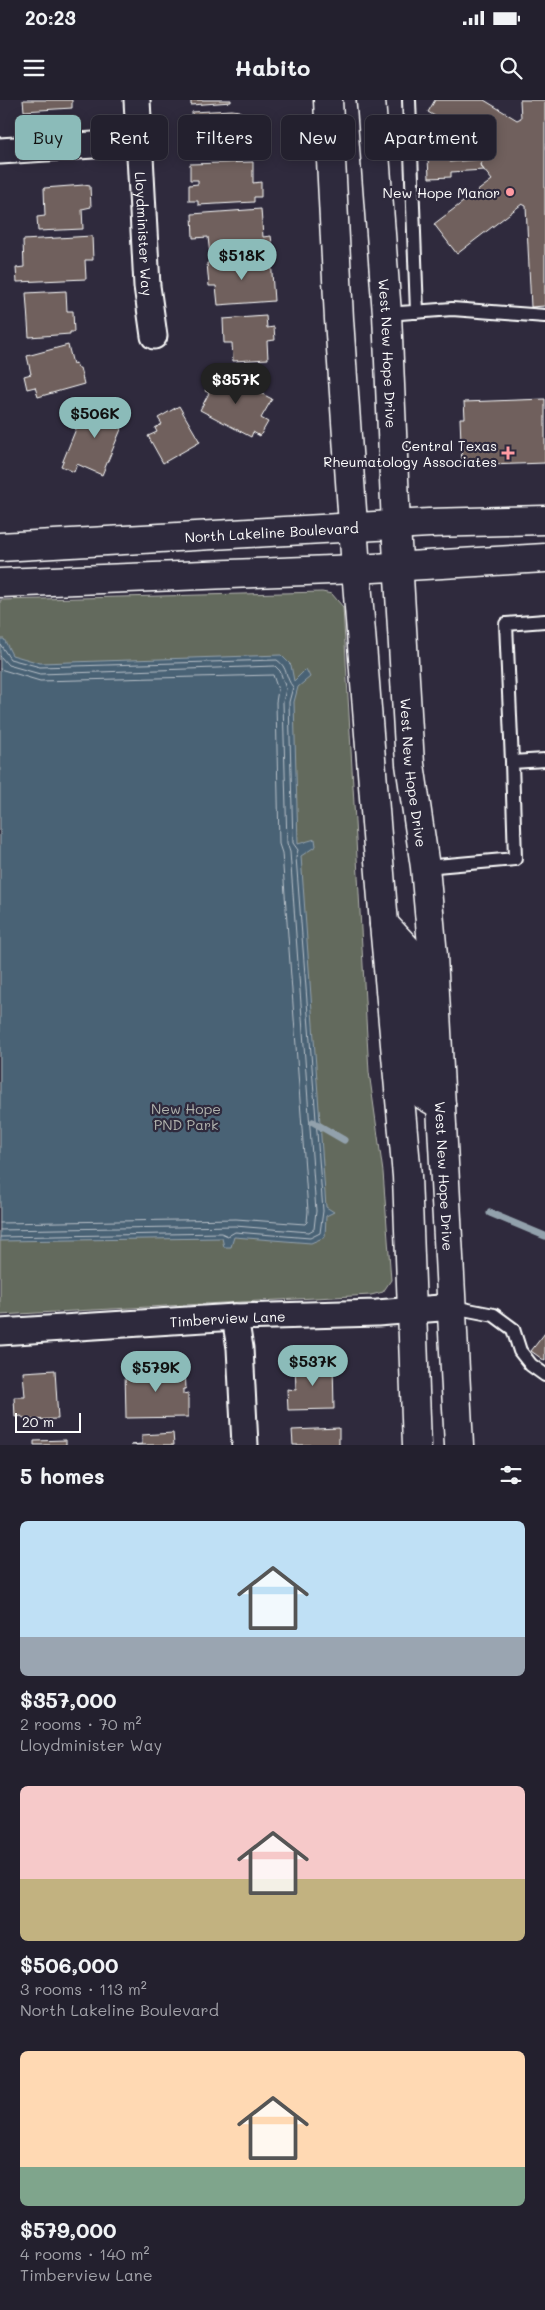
<!DOCTYPE html>
<html lang="en">
<head>
<meta charset="utf-8">
<style>
  body { margin:0; font-family:Mali,sans-serif; background:#2f2d3a; color:#f1f3f6; height:100vh; display:flex; flex-direction:column; font-size:19px; white-space:nowrap }
  * { box-sizing:border-box; margin:0 }
  p { font-size:16px; color:#a3a3aa }
  .icon { flex:none; width:28px; height:28px; fill:none; stroke:currentColor; stroke-width:2; stroke-linecap:round; stroke-linejoin:round }
  .map { position:relative; height:1345px; overflow:hidden }
  .details { display:flex; flex-direction:column; background:#23202e; flex:1 }
  .details>* { flex:none }
  .guide { position:absolute; left:15px; top:15px; width:515px; height:45px; display:flex; gap:10px }
  .scale { position:absolute; left:15px; bottom:12px; width:66px; box-sizing:border-box; padding-left:5px; border:2px solid #fff; border-top:0; font-size:14px; line-height:18px; white-space:nowrap; color:#fff; -webkit-text-stroke:4px #2f2a3d; paint-order:stroke }
  .price { position:absolute; translate:-50% -42px; padding:0 11px; border-radius:18px; background:#8bbbb9; color:#111; font-size:16px; line-height:32px; filter:drop-shadow(0 1px 2px #0008) }
  .price::after { content:''; position:absolute; left:50%; top:30px; width:15px; height:11px; margin-left:-8px; background:inherit; clip-path:polygon(0 0,100% 0,50% 100%) }
  .price.active { background:#222; color:#fff }
  ul { padding:0; list-style:none }
  li { display:grid; align-content:center; gap:10px; height:265px; padding:0 20px }
  li span { display:grid; place-items:center; height:155px; border-radius:8px; color:#555 }
  li>.icon { margin-inline-start:auto }
  span .icon { width:90px; height:90px; fill:#fffc; stroke-width:1 }
  li b { font-size:21px }
  h2 { display:flex; justify-content:space-between; align-items:center; height:60px; padding:0 20px; font-size:21px }
  .pill { padding:0 18px; border-radius:8px; background:#23202e; box-shadow:0 2px 12px #0003,0 0 0 1px #403e4a; font-size:18px; line-height:45px }
  .pill.active { background:#8bbbb9; color:#111 }
  .status { display:flex; justify-content:space-between; align-items:center; height:35px; padding:0 25px; background:#23202e; direction:ltr }
  .status svg { height:14px; fill:currentColor }
  header { display:flex; justify-content:space-between; align-items:center; height:65px; padding:0 20px; background:#23202e; font-size:22px; font-weight:700 }
  .map>svg:first-child { display:block }
  .green { fill:#646a5d; stroke:#b2b4ae }
  .water { fill:#4a6275; stroke:#92a1ac }
  .lines { fill:none; stroke-linecap:round; stroke-linejoin:round }
  .shore { stroke:#b7c0c8; stroke-width:1 }
  .stream { stroke:#92a1ac; stroke-width:7 }
  .building { fill:#6f615d; stroke:#fff }
  .service-casing { stroke:#fff; stroke-width:16 }
  .minor-casing { stroke:#fff; stroke-width:29 }
  .secondary-casing { stroke:#fff; stroke-width:31 }
  .service { stroke:#2f2a3d; stroke-width:12 }
  .minor { stroke:#2f2a3d; stroke-width:25 }
  .secondary { stroke:#2f2a3d; stroke-width:28 }
  .poi-dot { fill:#ff9aa2; stroke:#2f2a3d; stroke-width:2 }
  .labels { text-anchor:middle; dominant-baseline:central; stroke-width:4.5; stroke-linejoin:round; paint-order:stroke }
  .poi-label { font-size:14px; fill:#fff; stroke:#2f2a3d; text-anchor:end }
  .street-label { font-size:14px; fill:#fff; stroke:#2f2a3d }
  .park-label { font-size:14px; fill:#b2b4ae; stroke:#2f2a3d }
</style>
</head>
<body>
<div class="status"><b>20:23</b><svg viewBox="0 0 49 12"><path d="M0 12V9h3v3zM5 12V6h3v6zM10 12V3h3v9zM15 12V0h3v12zM26 1h20v11H26zM47 4h2v5h-2z"/></svg></div>
<header><svg class="icon" aria-label="menu" viewBox="0 0 24 24"><path d="M4 6h16M4 12h16M4 18h16"/></svg>Habito<svg class="icon" aria-label="search" viewBox="0 0 24 24"><circle cx="10" cy="10" r="6"/><path d="M15 15l6 6"/></svg></header>
<div class="map">
<svg width="545" height="1345" viewBox="0 0 545 1345">
  <rect width="100%" height="100%" fill="#2f2a3d"/>
  <filter id="ink" filterUnits="userSpaceOnUse"><feTurbulence type="fractalNoise" baseFrequency=".02" numOctaves="2"/><feDisplacementMap in="SourceGraphic" scale="10" xChannelSelector="R" yChannelSelector="G"/><feConvolveMatrix kernelMatrix="1 2 1 2 8 2 1 2 1" color-interpolation-filters="sRGB"/></filter>
  <g filter="url(#ink)">
    <path class="green" d="M322 492 332 494 343 507 369 972 383 1072 391 1180 383 1192 371 1195 0 1215V500Z"/>
    <path class="water" d="M0 539H4L12 555 40 563 281 555 291 565 294 581 306 569 310 577 298 587 294 602 298 744 315 739 316 746 301 756 326 1107 334 1112 326 1116 325 1137 311 1143 234 1137 231 1147H224L222 1138 0 1141Z"/>
    <g class="lines">
      <path class="shore" d="M0 544 10 559 40 567 277 560C288 567 285 578 293 587L289 602 293 743 298 750 296 757 323 1111 320 1133 310 1138 235 1132 228 1136 221 1133 0 1137
        M0 556 8 565 40 574 275 566 280 571 286 589 283 602 287 743 290 752 316 1111 314 1129 309 1132 235 1126 0 1130
        M0 569 40 581 273 575 278 590 276 602 279 744 282 753 308 1111 307 1122 305 1124 236 1119 0 1123"/>
      <path class="stream" d="M313 1022 344 1040
        M490 1113 545 1136"/>
    </g>
    <path class="building" d="M23 0H72V8L24 11Z
      M191 0H231V2L191 5Z
      M435 0H484L517 20 521 18 520 0H545V206L531 207 526 106 522 104 457 154 434 124 492 80 480 65 490 49 428 12Z
      M232 10 240 11 241 21 233 22 234 53 185 55 184 35 193 34 192 12Z
      M450 57V62L483 59 480 65 484 70 451 72V77L429 78 428 58Z
      M253 62V83L261 82V97H254V102L198 105V101H189V85L198 84V80H190V64Z
      M84 85 90 86 91 107 82 109 83 129 38 131 37 117 45 116 44 88Z
      M261 109 263 137 271 136 273 151 210 155 208 137 193 138 192 114Z
      M92 136 93 160H85L86 179 17 182 16 168 24 167 23 140Z
      M271 158 274 201 218 205 216 186H209L207 163Z
      M66 191 67 211H73L74 232H70V234L29 237 26 193Z
      M266 216 267 228 274 227 275 240 267 241 268 259 233 261 232 243H224L223 219Z
      M68 245 73 264 76 263 78 268H80L84 284 38 297 35 287 27 289 24 276 31 274 27 256Z
      M216 270 272 299 261 318 268 322 260 336 253 332 251 337 200 310 209 293 205 291Z
      M545 299V363L462 366 460 318H465L464 302Z
      M107 301 129 310 102 375 77 364 74 372 61 366 84 309 101 316Z
      M179 306 200 342 163 363 148 336 157 332 155 328 162 324 158 318Z
      M545 1233V1261L531 1251Z
      M333 1262 334 1309 288 1310 287 1289 296 1290 295 1263Z
      M185 1268 186 1289H183V1294L188 1293V1317L126 1318 125 1269Z
      M55 1270 58 1319 26 1320 21 1316 15 1317 14 1297H25L23 1272Z
      M339 1328V1345H293L292 1330Z
      M173 1333 174 1345H131L142 1344V1335Z
      M66 1340V1345H34V1341Z"/>
    <g class="lines">
      <g class="service-casing">
        <path id="service" d="M409 0 417 212
          M387 214 452 209 545 216
          M512 662 506 524 545 521
          M425 767 515 759 512 662 545 660
          M453 1207 494 1215 513 1229 520 1251 531 1265 545 1275"/>
      </g>
      <g class="minor-casing">
        <g id="minor">
          <path id="s1" d="M137 0 147 186 154 236"/>
          <path d="M0 51 140 42"/>
          <path d="M235 1217 240 1248 245 1345"/>
          <path id="s2" d="M0 1232 235 1217 377 1213 453 1207"/>
        </g>
      </g>
      <g class="secondary-casing">
        <g id="secondary">
          <path d="M328 0 339 219 356 469 384 824 407 1076 417 1345"/>
          <path id="s3" d="M371 0 387 214 396 426 410 664 425 767 433 856 459 1345"/>
          <path id="s4" d="M0 447 429 423 545 420"/>
          <path d="M0 483 356 469 545 458"/>
          <path d="M384 824 409 851 418 974 425 996 441 1005"/>
        </g>
      </g>
      <use href="#service" class="service"/>
      <use href="#minor" class="minor"/>
      <use href="#secondary" class="secondary"/>
    </g>
  </g>
  <g class="poi-dot">
    <circle cx="510" cy="92" r="5"/>
    <path d="M505.5 345.5h5v5h5v5h-5v5h-5v-5h-5v-5h5z"/>
  </g>
  <g class="labels">
    <g class="poi-label">
      <text x="500" y="92">New Hope Manor</text>
      <text x="497" y="345">Central Texas<tspan x="497" dy="16">Rheumatology Associates</tspan></text>
    </g>
    <g class="street-label">
      <text stroke="none"><textPath href="#s1" startOffset="134">Lloydminister Way</textPath></text>
      <text stroke="none"><textPath href="#s3" startOffset="254">West New Hope Drive</textPath></text>
      <text stroke="none"><textPath href="#s4" startOffset="272">North Lakeline Boulevard</textPath></text>
      <text stroke="none"><textPath href="#s3" startOffset="674">West New Hope Drive</textPath></text>
      <text stroke="none"><textPath href="#s3" startOffset="1079">West New Hope Drive</textPath></text>
      <text stroke="none"><textPath href="#s2" startOffset="228">Timberview Lane</textPath></text>
    </g>
    <g class="park-label">
      <text x="186" y="1008">New Hope<tspan x="186" dy="16">PND Park</tspan></text>
    </g>
  </g>
</svg>
<div class="scale">20 m</div>
<b class="price" style="left:242px;top:181px">$518K</b>
<b class="price active" style="left:236px;top:305px">$357K</b>
<b class="price" style="left:95px;top:339px">$506K</b>
<b class="price" style="left:313px;top:1287px">$537K</b>
<b class="price" style="left:156px;top:1293px">$579K</b>
<div class="guide">
<a class="pill active">Buy</a>
<a class="pill">Rent</a>
<a class="pill">Filters</a>
<a class="pill">New</a>
<a class="pill">Apartment</a>
</div>
</div>
<section class="details">
<h2>5 homes<svg class="icon" aria-label="filters" viewBox="0 0 24 24"><path d="M4 7h16M4 17h16"/><circle cx="9" cy="7" r="2"/><circle cx="15" cy="17" r="2"/></svg></h2>
<ul>
<li><span style="background:linear-gradient(#bfe0f5 75%,#9aa5b1 0)"><svg class="icon" aria-label="home" viewBox="0 0 24 24"><path d="M3 11l9-7 9 7M6 9v11h12V9"/></svg></span><div><b>$357,000</b><p>2 rooms · 70 m²</p><p>Lloydminister Way</p></div></li>
<li><span style="background:linear-gradient(#f6c9c9 60%,#c2b280 0)"><svg class="icon" aria-label="home" viewBox="0 0 24 24"><path d="M3 11l9-7 9 7M6 9v11h12V9"/></svg></span><div><b>$506,000</b><p>3 rooms · 113 m²</p><p>North Lakeline Boulevard</p></div></li>
<li><span style="background:linear-gradient(#ffd9b3 75%,#7fa58c 0)"><svg class="icon" aria-label="home" viewBox="0 0 24 24"><path d="M3 11l9-7 9 7M6 9v11h12V9"/></svg></span><div><b>$579,000</b><p>4 rooms · 140 m²</p><p>Timberview Lane</p></div></li>
</ul>
</section>
</body>
</html>
